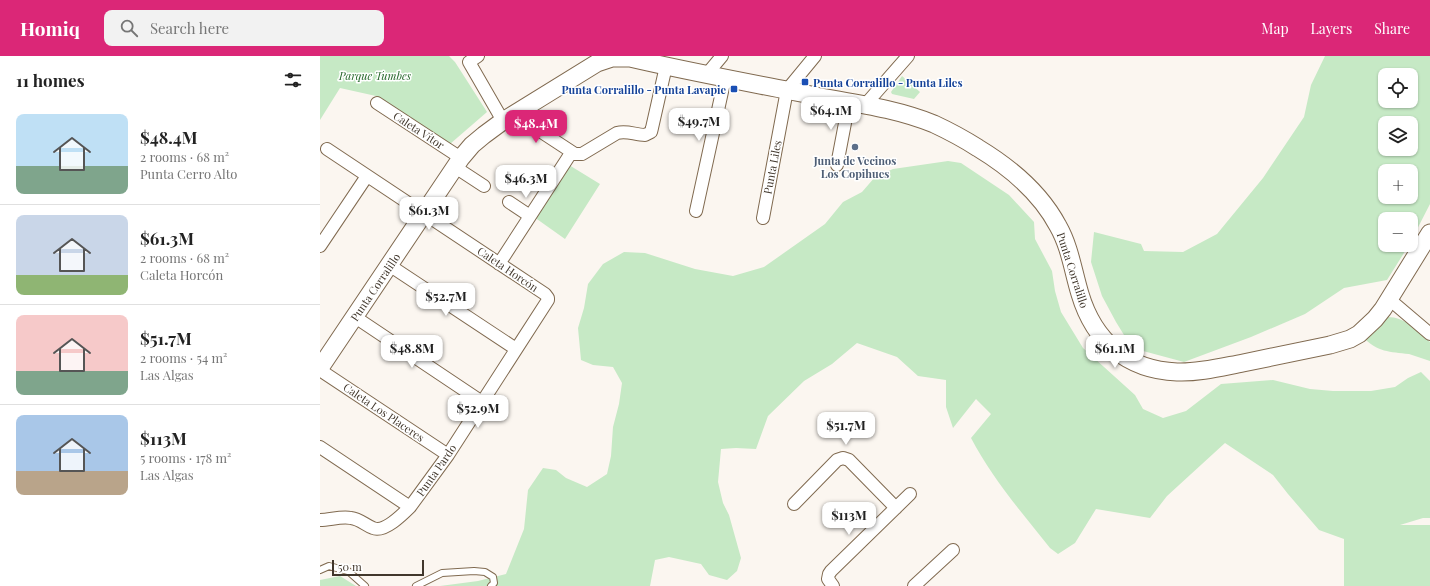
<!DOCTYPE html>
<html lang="en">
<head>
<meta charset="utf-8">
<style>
  body { margin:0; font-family:"Playfair Display",serif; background:#f2f2f2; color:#222; height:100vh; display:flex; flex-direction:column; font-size:15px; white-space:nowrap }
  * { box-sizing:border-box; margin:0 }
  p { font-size:13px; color:#767676 }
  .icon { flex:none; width:22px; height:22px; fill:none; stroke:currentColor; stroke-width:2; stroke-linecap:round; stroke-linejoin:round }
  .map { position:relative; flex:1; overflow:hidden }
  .panel { display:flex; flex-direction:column; background:#fff; width:320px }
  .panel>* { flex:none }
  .controls { position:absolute; left:1058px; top:12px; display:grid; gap:8px }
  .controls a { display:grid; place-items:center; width:40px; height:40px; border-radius:8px; background:#fff; box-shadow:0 1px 3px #0004; font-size:20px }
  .scale { position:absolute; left:12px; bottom:10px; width:92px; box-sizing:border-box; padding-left:4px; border:2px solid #41372c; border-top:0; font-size:11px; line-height:14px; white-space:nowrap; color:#41372c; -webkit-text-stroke:3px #fff; paint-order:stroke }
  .price { position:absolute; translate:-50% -34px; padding:0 9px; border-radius:8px; background:#fff; color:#222; font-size:13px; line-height:26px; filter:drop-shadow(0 1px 2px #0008) }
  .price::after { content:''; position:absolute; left:50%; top:24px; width:12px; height:9px; margin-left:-6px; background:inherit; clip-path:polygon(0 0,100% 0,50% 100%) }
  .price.active { background:#db2777; color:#fff }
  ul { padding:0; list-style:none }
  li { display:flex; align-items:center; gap:12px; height:100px; padding:0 16px }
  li+li { border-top:1px solid #e0e0e0 }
  li span { display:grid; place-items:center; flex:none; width:112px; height:80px; border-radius:8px; color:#555 }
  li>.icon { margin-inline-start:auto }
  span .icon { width:48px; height:48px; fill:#fffc; stroke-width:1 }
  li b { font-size:17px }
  h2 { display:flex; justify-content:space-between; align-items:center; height:48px; padding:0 16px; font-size:17px }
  header { display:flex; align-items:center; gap:24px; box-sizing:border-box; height:56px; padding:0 20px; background:#db2777; color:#fff }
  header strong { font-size:19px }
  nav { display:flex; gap:22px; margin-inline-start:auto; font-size:14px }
  .search { width:280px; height:36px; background:#f2f2f2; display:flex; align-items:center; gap:10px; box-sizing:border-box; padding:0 14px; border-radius:8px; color:#767676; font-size:15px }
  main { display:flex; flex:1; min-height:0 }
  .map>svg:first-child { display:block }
  .green { fill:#c6e9c5; fill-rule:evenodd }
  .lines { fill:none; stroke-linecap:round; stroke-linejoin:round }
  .lane-casing { stroke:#806a50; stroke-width:8 }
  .street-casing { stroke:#806a50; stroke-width:14 }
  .secondary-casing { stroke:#806a50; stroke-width:19 }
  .lane { stroke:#fff; stroke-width:6 }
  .street { stroke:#fff; stroke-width:12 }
  .secondary { stroke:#fff; stroke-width:17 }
  .transit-dot { fill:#1a4fb4; stroke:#fff; stroke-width:1.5 }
  .service-dot { fill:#5c6f8a; stroke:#fff; stroke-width:1.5 }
  .labels { text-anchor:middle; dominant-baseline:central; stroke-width:3; stroke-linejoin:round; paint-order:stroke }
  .park-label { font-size:11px; font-style:italic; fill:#246629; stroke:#fff }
  .transit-label { font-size:11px; font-weight:bold; fill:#164399; stroke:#fff; text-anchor:start }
  .street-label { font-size:11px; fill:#41372c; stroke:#fff }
  .service-label { font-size:11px; font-weight:bold; fill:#4e5e75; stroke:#fff }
</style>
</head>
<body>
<header>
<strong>Homiq</strong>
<div class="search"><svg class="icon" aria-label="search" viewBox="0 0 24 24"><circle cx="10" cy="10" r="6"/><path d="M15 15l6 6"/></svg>Search here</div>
<nav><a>Map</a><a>Layers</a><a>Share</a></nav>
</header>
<main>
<section class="panel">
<h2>11 homes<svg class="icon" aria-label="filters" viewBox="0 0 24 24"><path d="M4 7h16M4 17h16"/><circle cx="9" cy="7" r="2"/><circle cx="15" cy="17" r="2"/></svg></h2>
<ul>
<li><span style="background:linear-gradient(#bfe0f5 65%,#7fa58c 0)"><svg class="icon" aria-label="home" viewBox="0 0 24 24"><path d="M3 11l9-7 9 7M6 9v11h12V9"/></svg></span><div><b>$48.4M</b><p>2 rooms · 68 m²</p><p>Punta Cerro Alto</p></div></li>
<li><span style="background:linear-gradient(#c9d6e8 75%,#8fb573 0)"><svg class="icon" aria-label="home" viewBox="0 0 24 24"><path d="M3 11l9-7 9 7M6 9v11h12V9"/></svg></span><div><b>$61.3M</b><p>2 rooms · 68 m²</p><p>Caleta Horcón</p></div></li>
<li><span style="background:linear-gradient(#f6c9c9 70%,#7fa58c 0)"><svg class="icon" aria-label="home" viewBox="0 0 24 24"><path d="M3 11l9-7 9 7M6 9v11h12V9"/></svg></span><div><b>$51.7M</b><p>2 rooms · 54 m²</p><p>Las Algas</p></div></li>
<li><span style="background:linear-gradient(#a9c7e8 70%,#b9a48a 0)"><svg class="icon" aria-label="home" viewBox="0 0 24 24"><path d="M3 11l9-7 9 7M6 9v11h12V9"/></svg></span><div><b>$113M</b><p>5 rooms · 178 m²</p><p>Las Algas</p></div></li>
</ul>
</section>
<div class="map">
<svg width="1110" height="530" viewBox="0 0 1110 530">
  <rect width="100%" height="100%" fill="#fbf6f0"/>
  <path class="green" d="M0 0H129L135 6 167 56 130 88 56 40 20 32 0 64Z
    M1005 0H1110V148L1091 185V163H1065V189H1089L1067 224 1024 232 985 258 931 281 864 306 812 292 796 266 782 240 771 206 774 176 821 188 824 195 863 196 897 178 943 122 984 61 991 29ZM1065 19H1091V45H1065ZM1065 67H1091V93H1065ZM1065 115H1091V141H1065Z
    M582 20 600 36 594 43 572 38 571 36Z
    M628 105 641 107 689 139 714 166 715 183 732 215 735 235 741 256 763 292 815 339 823 353 843 362 866 355 901 328 953 324 990 333 1013 335H1051L1075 331 1088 322 1101 316 1110 325V462H1103L1080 469H1110V530H1024V483L999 474 968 438 953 419 905 387 847 440 830 462 776 453 755 487 738 498 730 492C702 457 672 422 651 382L671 358 656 343 633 372 626 351V324L598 320 577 301 537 287 512 308 484 325 448 360 436 393 416 392 401 393 398 426 403 447 409 459 421 502 417 515 407 524 389 519 381 508 349 501 335 504 330 530H120L158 525 186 518 204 473 208 434 223 412 236 414 246 422 267 431 287 418 291 400 293 371 299 348 302 327 293 311 273 309 261 304 258 272 264 252 268 228 283 208 304 196 325 197 375 213 413 220 444 211 505 168 523 146 542 136 555 121 573 113Z
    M249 109 280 128 245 183 214 161Z
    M1067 261C1086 261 1096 274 1110 286V305C1103 303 1096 300 1089 298 1070 296 1057 296 1043 281Z
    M20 520 36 530H0V524Z"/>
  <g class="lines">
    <g class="lane-casing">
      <path id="lane" d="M0 514 9 510 28 515 45 530
        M96 530 122 517 154 515 165 516 173 521 174 527 171 530"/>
    </g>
    <g class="street-casing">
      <path id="street" d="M158 0 149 6 183 65
        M387 18 402 0
        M57 47 141 102
        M545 49 588 0
        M194 58 255 98H262L297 77C307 74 315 79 325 79L331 76 332 72 346 10
        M517 109 529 46
        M135 111 164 130
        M189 146 210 160
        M376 155 405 22
        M443 162 467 34 495 0
        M0 190 47 120
        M179 208 251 97
        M69 209 196 293
        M1069 243 1110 278
        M35 261 162 346
        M0 314 128 399
        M0 391 90 451
        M474 448 517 404 523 402 529 404 576 452
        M0 464C10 464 21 460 31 462 40 463 45 469 53 472 64 477 83 458 90 451L128 399 228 244V242L225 238 7 93
        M513 530 508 523 509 518 511 515 590 438
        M594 530 633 494"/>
    </g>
    <g class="secondary-casing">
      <path id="secondary" d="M0 312 141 102 152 89 164 79 183 65 277 7 292 2H310C370 16 431 27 491 39 532 47 575 52 614 68 629 75 644 83 658 92 691 112 720 136 738 170 750 191 753 215 760 238 774 285 807 314 857 316 879 317 902 311 923 307 952 301 981 295 1010 289L1030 283 1039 278 1055 263 1063 253 1110 177"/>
    </g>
    <use href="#lane" class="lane"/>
    <use href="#street" class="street"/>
    <use href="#secondary" class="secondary"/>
  </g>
  <g class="transit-dot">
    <rect x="481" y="22" width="8" height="8" rx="2"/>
    <rect x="410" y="29" width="8" height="8" rx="2"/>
  </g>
  <circle class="service-dot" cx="535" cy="91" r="4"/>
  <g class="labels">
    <g class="park-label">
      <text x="55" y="19">Parque Tumbes</text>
    </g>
    <g class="transit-label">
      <text x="493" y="26">Punta Corralillo - Punta Liles</text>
      <text x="406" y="33" text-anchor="end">Punta Corralillo - Punta Lavapie</text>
    </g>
    <g class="street-label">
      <text transform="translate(99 74) rotate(33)">Caleta Vítor</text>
      <text transform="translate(452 111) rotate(-79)">Punta Liles</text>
      <text transform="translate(188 213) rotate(34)">Caleta Horcón</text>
      <text transform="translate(753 214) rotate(72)">Punta Corralillo</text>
      <text transform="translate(55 231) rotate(-56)">Punta Corralillo</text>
      <text transform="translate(64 356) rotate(34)">Caleta Los Placeres</text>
      <text transform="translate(116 414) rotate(-55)">Punta Pardo</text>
    </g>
    <g class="service-label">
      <text x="535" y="104">Junta de Vecinos<tspan x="535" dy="13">Los Copihues</tspan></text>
    </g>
  </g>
</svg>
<div class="controls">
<a><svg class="icon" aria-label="locate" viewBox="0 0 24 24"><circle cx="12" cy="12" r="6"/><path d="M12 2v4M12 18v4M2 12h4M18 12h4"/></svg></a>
<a><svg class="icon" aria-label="layers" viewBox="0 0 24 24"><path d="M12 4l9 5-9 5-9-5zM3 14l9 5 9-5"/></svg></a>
<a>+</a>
<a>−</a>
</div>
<div class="scale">50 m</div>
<b class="price" style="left:511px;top:75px">$64.1M</b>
<b class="price" style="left:379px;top:86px">$49.7M</b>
<b class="price active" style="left:216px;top:88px">$48.4M</b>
<b class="price" style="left:206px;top:143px">$46.3M</b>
<b class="price" style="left:109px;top:175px">$61.3M</b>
<b class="price" style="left:126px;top:261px">$52.7M</b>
<b class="price" style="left:92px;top:313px">$48.8M</b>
<b class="price" style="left:795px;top:313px">$61.1M</b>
<b class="price" style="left:158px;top:373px">$52.9M</b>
<b class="price" style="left:526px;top:390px">$51.7M</b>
<b class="price" style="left:529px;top:480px">$113M</b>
</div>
</main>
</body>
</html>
